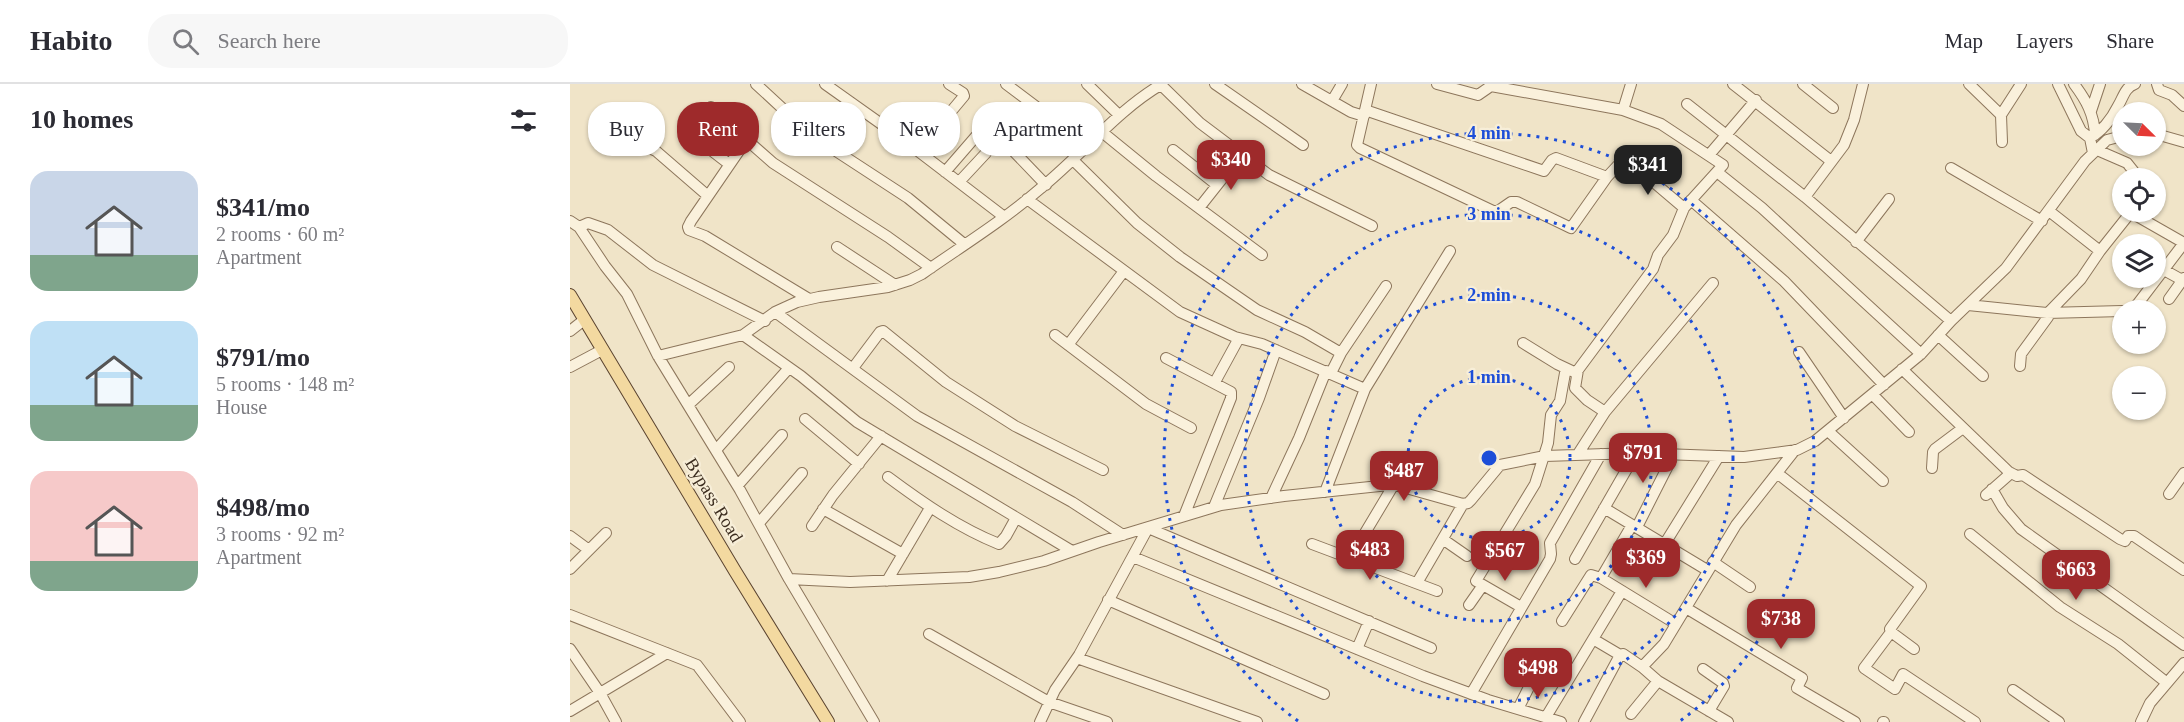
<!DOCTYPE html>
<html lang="en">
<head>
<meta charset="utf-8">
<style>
  body { margin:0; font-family:"Times New Roman",serif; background:#f7f7f7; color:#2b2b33; height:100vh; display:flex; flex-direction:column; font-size:22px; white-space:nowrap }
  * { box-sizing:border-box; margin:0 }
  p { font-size:20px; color:#7c7c81 }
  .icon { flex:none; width:33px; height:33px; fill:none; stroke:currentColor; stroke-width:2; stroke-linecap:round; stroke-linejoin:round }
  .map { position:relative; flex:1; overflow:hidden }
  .sheet { display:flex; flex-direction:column; background:#fff; width:570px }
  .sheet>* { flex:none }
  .guide { position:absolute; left:18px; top:18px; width:570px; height:54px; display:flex; gap:12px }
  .needle { width:39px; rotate:114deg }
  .fabs { position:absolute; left:1542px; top:18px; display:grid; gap:12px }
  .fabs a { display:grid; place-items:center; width:54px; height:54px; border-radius:50%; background:#fff; box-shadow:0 2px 4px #0004; font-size:30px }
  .price { position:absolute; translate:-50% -51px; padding:0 14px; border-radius:12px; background:#9e2a2b; color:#fff; font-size:20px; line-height:39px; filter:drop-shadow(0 2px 3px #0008) }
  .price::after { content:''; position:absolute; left:50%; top:36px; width:18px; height:14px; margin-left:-9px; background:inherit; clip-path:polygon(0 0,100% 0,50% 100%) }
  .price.active { background:#222; color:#fff }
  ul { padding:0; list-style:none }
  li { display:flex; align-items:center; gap:18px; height:150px; padding:0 30px }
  li span { display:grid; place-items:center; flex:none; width:168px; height:120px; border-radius:18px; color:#555 }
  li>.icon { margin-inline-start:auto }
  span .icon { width:72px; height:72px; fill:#fffc; stroke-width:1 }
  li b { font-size:26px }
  h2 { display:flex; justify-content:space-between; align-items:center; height:72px; padding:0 30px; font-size:26px }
  .pill { padding:0 21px; border-radius:24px; background:#fff; box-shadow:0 2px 4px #0004; font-size:21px; line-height:54px }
  .pill.active { background:#9e2a2b; color:#fff }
  header { display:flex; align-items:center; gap:36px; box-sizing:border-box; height:84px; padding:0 30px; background:#fff; border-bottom:2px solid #e1e1e2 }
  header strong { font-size:28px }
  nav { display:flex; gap:33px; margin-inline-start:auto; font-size:21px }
  .search { width:420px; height:54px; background:#f7f7f7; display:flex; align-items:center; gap:15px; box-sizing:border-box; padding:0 21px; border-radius:24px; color:#7c7c81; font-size:22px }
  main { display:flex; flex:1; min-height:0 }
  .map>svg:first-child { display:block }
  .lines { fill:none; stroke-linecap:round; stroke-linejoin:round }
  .minor-casing { stroke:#8d765c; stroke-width:12 }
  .major-casing { stroke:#5b4430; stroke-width:14 }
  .minor { stroke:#faf1dc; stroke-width:10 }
  .major { stroke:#f3d9a0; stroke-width:12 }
  .ring { fill:none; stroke:#1d4ed8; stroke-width:3; stroke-dasharray:3 6 }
  .labels { text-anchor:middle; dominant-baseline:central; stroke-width:4.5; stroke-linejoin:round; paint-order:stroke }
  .street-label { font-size:18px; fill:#3d2e20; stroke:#f7eed8 }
  .centre { fill:#1d4ed8; stroke:#f7eed8; stroke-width:3 }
  .ring-label { font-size:18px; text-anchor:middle; font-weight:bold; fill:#1d4ed8; stroke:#f7eed8; stroke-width:4.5; stroke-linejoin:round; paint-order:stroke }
</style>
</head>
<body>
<header>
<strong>Habito</strong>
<div class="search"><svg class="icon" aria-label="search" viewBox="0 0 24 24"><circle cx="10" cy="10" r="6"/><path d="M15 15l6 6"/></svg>Search here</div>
<nav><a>Map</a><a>Layers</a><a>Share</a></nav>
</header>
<main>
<section class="sheet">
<h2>10 homes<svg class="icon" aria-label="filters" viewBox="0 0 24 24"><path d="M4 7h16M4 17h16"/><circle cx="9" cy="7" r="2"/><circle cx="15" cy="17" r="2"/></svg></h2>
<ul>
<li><span style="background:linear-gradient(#c9d6e8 70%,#7fa58c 0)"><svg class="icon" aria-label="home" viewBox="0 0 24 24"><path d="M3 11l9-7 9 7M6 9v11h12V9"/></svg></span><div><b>$341/mo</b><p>2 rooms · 60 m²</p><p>Apartment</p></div></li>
<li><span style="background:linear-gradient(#bfe0f5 70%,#7fa58c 0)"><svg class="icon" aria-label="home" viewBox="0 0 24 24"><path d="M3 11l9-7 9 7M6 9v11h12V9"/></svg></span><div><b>$791/mo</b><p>5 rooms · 148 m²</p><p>House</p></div></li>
<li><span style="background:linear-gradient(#f6c9c9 75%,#7fa58c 0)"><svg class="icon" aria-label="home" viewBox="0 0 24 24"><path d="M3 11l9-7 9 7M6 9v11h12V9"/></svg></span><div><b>$498/mo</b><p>3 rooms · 92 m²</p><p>Apartment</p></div></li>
</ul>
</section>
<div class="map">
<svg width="1614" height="638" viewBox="0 0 1614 638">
  <rect width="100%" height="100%" fill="#f0e4c8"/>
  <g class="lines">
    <g class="minor-casing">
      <path id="minor" d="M186 0 240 50 338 114 394 160
        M255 0 331 54 433 132
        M436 0 517 61
        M517 0 549 31
        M590 0 630 39 699 91 802 142
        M645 0 733 61
        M732 0 781 28 794 32
        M801 0 787 61 790 64 923 127H928L941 118H947L1001 144 1037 93 1051 78 1067 84 1114 124
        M867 0 908 11 921 2 1053 26
        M1163 0 1261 77
        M1233 0 1263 24
        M1399 0 1431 31 1432 58
        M1488 0 1511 47 1520 54
        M1504 0C1516 16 1524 30 1525 51
        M1587 0 1589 6 1602 11 1614 22
        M762 17 772 0
        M1117 20 1235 113 1381 237
        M141 23 178 57
        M795 26 974 87 982 76 986 74 1037 93
        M1521 27 1530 0
        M1431 31 1451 0
        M36 44 86 67 138 112
        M115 46 159 80
        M532 48 586 92 692 171
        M1586 50 1614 58
        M603 66 647 101
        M1527 66 1557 79 1569 94
        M348 67 394 12 393 9 379 0
        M1523 69 1520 54C1532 47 1542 34 1548 22 1553 14 1555 3 1565 0
        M1139 71 1186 16
        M503 76 567 139 610 173 687 226 735 248 771 269
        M1381 84 1472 137
        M375 88 414 43H416L430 53 476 101
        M1147 88 1192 124 1351 270
        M389 98 416 69
        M1235 113 1274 61 1284 36 1293 0
        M457 115 610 228 665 253 692 260 795 305
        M1121 116 1214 197 1314 301
        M629 124 671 71
        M1479 127 1530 167
        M1565 131 1614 159
        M0 137 9 143 35 182 57 210 88 272 170 406 219 495 304 638
        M9 143 18 139 38 146 83 181 195 237
        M1286 158 1319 115
        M267 163 325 201
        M1586 184 1594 186 1614 197
        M239 215 135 152 119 146 118 143 121 137 171 64 178 57 203 79 318 153 361 184
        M1599 215 1614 194
        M1398 221 1477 229 1552 227
        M1563 226 1614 159
        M205 228 347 332 502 418 553 451
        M0 247 14 236
        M173 251 231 292 287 338 502 467
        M485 251 576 320 621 344
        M1368 251 1413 292
        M953 259 987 280 1004 288
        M498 261 554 187
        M1229 268 1274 334
        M88 272 173 251 205 228 227 218 249 213 318 203 340 196 352 190C392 162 434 136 471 104 513 70 546 27 592 0
        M596 274 661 308V314L614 432
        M1450 282 1451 270 1478 233 1479 228 1511 195 1530 167 1561 128
        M0 283 32 266
        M283 284 310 248 313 247 376 298 445 342 533 386
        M1332 285 1439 388 1447 392 1453 391 1550 455 1555 457 1558 452H1564L1614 486
        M761 289 771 269 816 202
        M645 298 669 254
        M1303 311 1339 348
        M118 321 159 283
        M1035 328 1017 316 1005 304 1008 286 1083 185 1088 171 1103 151 1114 124 1153 81 1091 40 1053 26 1061 0
        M235 335 289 380
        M1258 347 1313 397
        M146 366 219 284
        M1008 370 1035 328 1143 199
        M1362 384 1363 368 1365 365 1393 344
        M1207 389 1351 502 1320 545 1321 548
        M318 393C353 419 389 444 429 460L436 452 446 434
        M168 401 212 351
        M1422 405 1433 424 1451 445 1614 561
        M755 408 795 305 880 167
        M1599 410 1614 389
        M1416 411 1441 389
        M701 414 729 354 756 287
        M644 423 689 314 706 266
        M1034 424 1137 486
        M253 425 333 470
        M189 439 232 389
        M242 442 263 411 311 352
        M1067 443 1104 370
        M1400 450 1490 523 1548 560 1597 599
        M0 452 19 466
        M874 456 897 472
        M742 460 867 507
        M1094 461 1149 372
        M563 473 853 592 918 616 991 638
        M780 474 823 402
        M1005 475 1066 369
        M1143 478 1180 503
        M0 485 36 449
        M1031 494 1062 441
        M219 495 280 498 399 493 429 488 474 477 529 458 651 421 714 412 819 401 829 402 893 420 898 419 901 416 930 381 975 372 1066 369 1174 373 1227 366 1245 357 1351 270 1381 237 1436 184 1515 77 1537 56 1552 52
        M317 497 360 424
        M847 499 893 420
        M538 516 754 610
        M899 521 913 501
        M951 523 906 497 965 400 978 359 981 331 990 317 995 289
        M1116 524 1232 594 1227 604 1285 638
        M0 531 127 581 170 638
        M992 537 1021 491 1031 494 1106 540
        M359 550 479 618 537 638
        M1023 555 1050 571
        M0 565 30 609 46 638
        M787 565 799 537
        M1344 565 1321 548 1294 584 1325 605 1333 590 1405 638
        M507 574 687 638
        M1072 583 1088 597 1158 638
        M1133 585 1153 599 1154 602 1139 627
        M1443 606 1489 638
        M901 610 980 475 981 470 980 459 1031 370
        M948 625 964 593
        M0 627 97 569
        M1061 630 1088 597
        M976 633 1052 507
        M470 638 485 606 509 571 578 444 861 564
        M1014 638 1050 571 1053 570 1072 583 1094 560 1166 441 1225 366
        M1313 638H1314
        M1571 638 1580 619 1614 579"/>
    </g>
    <g class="major-casing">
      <path id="major" d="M0 211 165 487 258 638"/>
    </g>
    <use href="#minor" class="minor"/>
    <use href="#major" class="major"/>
  </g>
  <g class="ring">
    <circle cx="919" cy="374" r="81"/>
    <circle cx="919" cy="374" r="163"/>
    <circle cx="919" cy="374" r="244"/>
    <path d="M728 637A325 325 0 1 1 1110 637"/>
  </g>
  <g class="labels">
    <g class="street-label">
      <text transform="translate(144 416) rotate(59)">Bypass Road</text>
    </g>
  </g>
  <circle cx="919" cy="374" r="9" class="centre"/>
  <g class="ring-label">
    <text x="919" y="55">4 min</text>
    <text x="919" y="136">3 min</text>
    <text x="919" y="217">2 min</text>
    <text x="919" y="299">1 min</text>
  </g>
</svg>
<div class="fabs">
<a><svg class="needle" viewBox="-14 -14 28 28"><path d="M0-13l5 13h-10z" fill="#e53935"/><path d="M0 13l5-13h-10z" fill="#7c7c81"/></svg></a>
<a><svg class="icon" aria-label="locate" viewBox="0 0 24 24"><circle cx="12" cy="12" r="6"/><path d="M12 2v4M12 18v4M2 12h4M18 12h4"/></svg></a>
<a><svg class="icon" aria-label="layers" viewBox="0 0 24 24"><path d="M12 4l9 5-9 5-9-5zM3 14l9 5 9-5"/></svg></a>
<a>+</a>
<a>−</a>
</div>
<b class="price" style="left:661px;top:107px">$340</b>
<b class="price active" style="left:1078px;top:112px">$341</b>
<b class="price" style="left:1073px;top:400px">$791</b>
<b class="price" style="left:834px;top:418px">$487</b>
<b class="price" style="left:800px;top:497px">$483</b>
<b class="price" style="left:935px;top:498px">$567</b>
<b class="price" style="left:1076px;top:505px">$369</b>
<b class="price" style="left:1506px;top:517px">$663</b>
<b class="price" style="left:1211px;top:566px">$738</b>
<b class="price" style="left:968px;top:615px">$498</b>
<div class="guide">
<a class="pill">Buy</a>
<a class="pill active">Rent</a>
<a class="pill">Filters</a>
<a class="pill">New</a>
<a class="pill">Apartment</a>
</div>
</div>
</main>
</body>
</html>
